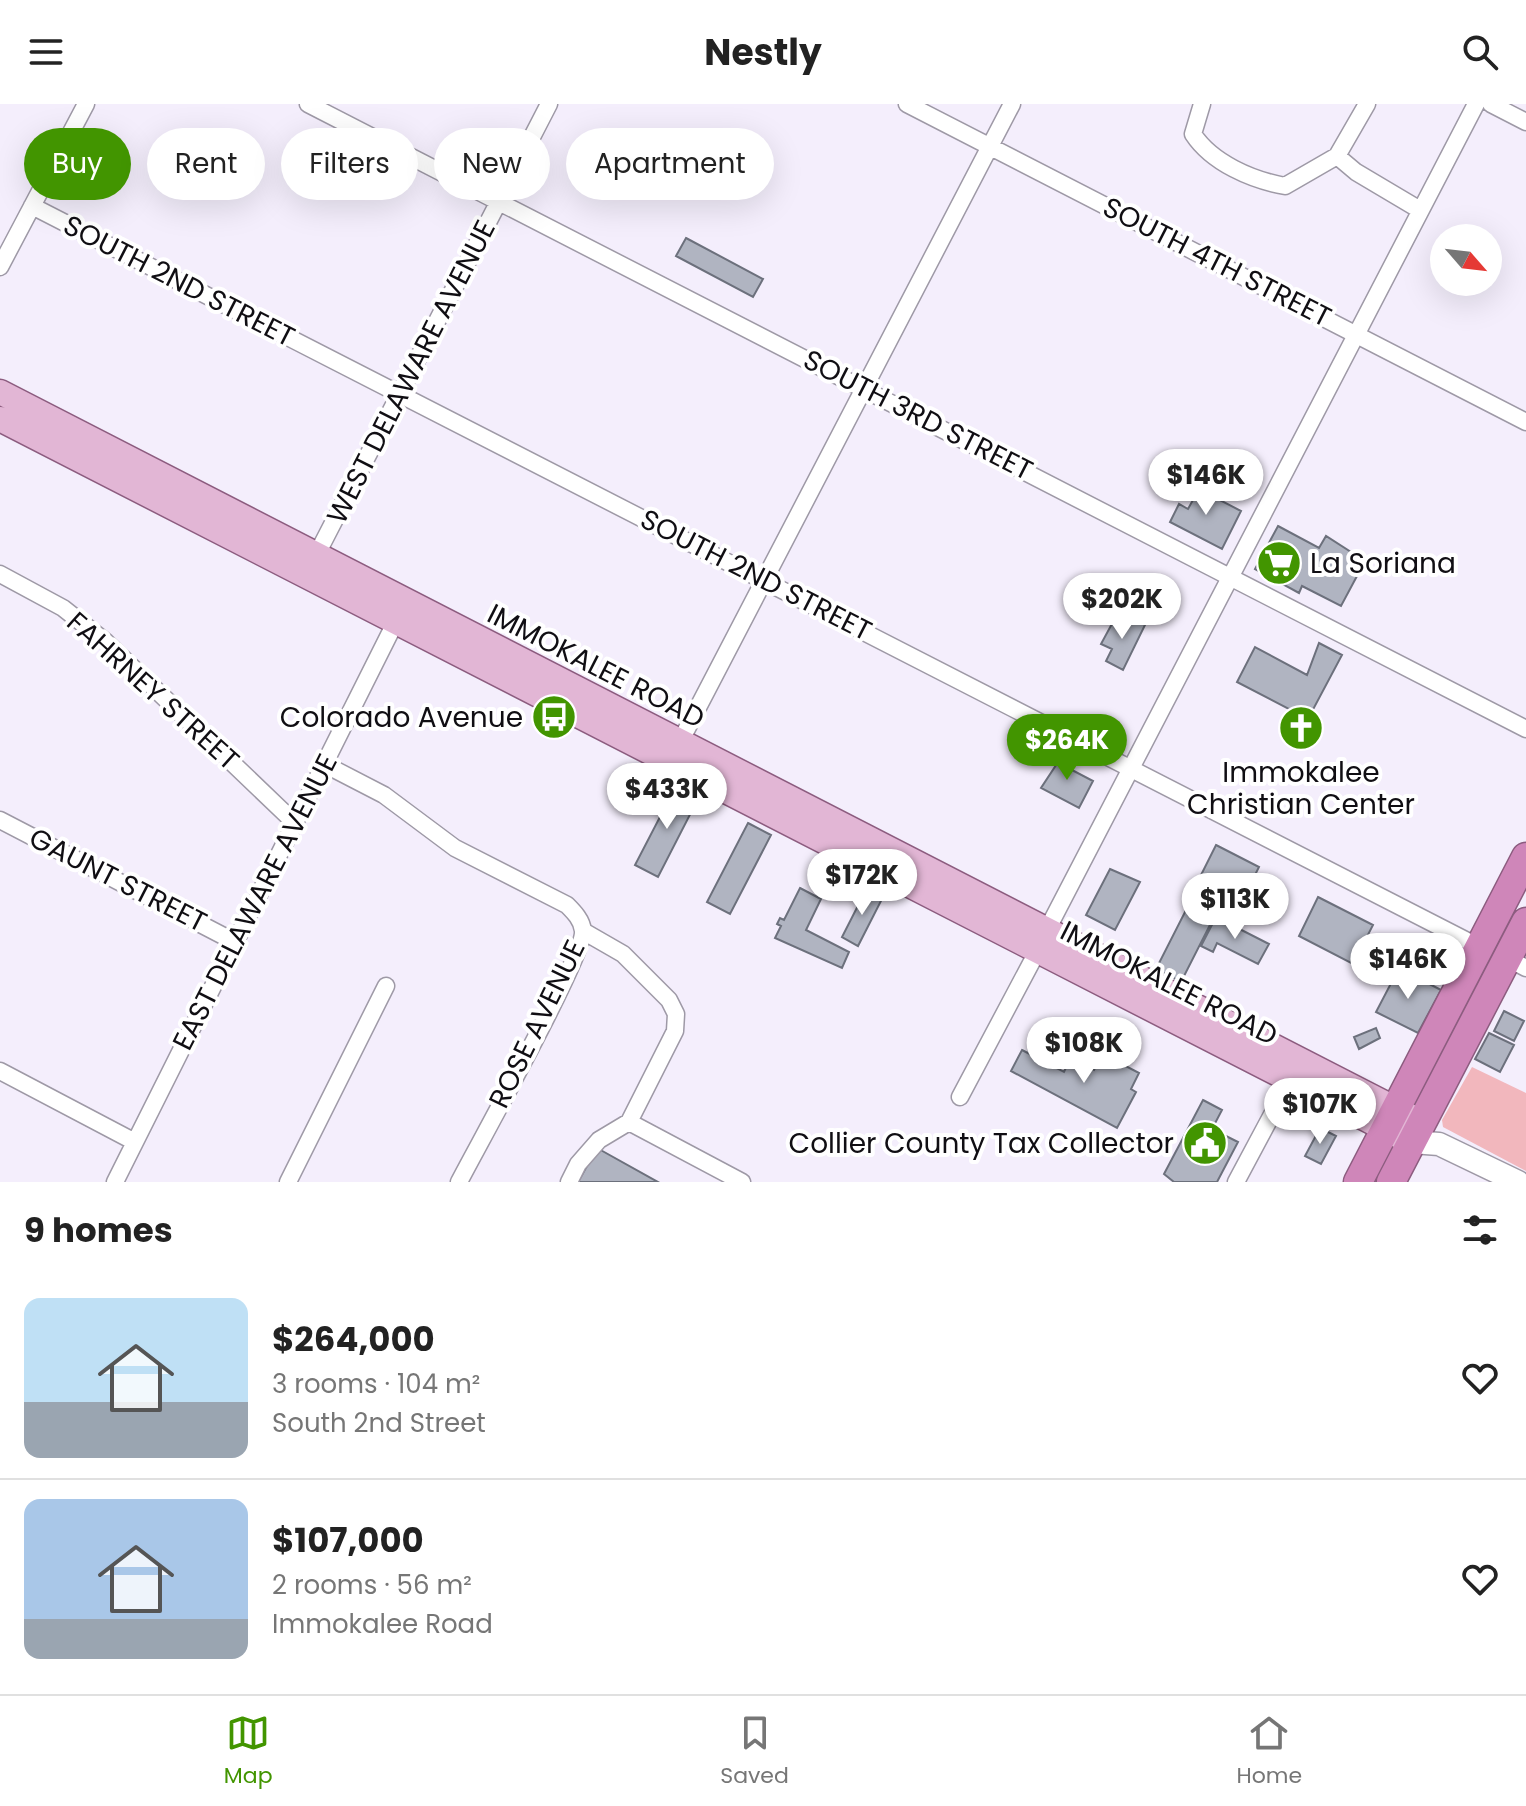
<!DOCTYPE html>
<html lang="en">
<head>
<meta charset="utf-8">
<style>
  body { margin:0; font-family:Poppins,sans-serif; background:#f2f2f2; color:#222; height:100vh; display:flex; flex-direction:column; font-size:30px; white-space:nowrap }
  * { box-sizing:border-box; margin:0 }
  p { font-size:26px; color:#767676 }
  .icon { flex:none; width:44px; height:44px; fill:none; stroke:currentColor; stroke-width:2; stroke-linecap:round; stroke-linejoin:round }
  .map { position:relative; height:1078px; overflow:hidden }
  .panel { display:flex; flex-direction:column; background:#fff; flex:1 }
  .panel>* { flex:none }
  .hud { position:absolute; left:24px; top:24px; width:800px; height:72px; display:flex; gap:16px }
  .needle { width:52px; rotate:118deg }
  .buttons { position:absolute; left:1430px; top:120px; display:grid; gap:16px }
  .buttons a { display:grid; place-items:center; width:72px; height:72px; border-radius:50%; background:#fff; box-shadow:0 8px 32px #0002; font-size:40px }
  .price { position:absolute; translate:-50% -68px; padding:0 18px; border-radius:28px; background:#fff; color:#222; font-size:26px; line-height:52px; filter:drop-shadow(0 2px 4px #0008) }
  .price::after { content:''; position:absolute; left:50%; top:48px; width:24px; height:18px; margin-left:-12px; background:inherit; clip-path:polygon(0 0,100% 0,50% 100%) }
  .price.active { background:#429500; color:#fff }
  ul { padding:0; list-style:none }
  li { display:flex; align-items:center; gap:24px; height:200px; padding:0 24px }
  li+li { border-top:2px solid #e0e0e0 }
  li span { display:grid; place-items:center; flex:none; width:224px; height:160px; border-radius:16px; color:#555 }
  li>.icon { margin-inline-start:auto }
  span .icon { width:96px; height:96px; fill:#fffc; stroke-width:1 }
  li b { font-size:34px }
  h2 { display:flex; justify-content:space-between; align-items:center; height:96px; padding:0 24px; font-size:34px }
  .pill { padding:0 28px; border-radius:36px; background:#fff; box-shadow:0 8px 32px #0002; font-size:28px; line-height:72px }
  .pill.active { background:#429500; color:#fff }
  header { display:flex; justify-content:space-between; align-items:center; height:104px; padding:0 24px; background:#fff; font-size:36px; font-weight:700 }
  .menu { display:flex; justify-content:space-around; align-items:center; height:112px; border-top:2px solid #e0e0e0; background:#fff; font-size:22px; color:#767676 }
  .menu a { display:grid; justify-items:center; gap:4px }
  .menu .active { color:#429500 }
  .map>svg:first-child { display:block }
  .green { fill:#f2b7bd }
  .building { fill:#b0b4c1; stroke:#6c707c; stroke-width:2 }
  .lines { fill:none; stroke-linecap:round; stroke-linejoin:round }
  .street-casing { stroke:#9e99a6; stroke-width:19 }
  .secondary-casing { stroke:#9e99a6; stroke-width:25 }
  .primary-casing { stroke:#8c5c7f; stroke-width:27 }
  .highway-casing { stroke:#8c5c7f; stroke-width:31 }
  .street { stroke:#fff; stroke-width:16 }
  .secondary { stroke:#fff; stroke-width:22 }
  .primary { stroke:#e2b6d5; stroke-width:24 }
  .highway { stroke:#cf86b9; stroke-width:28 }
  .labels { text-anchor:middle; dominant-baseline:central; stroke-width:8; stroke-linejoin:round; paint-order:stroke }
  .street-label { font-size:28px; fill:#100e13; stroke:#fff }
  .poi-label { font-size:28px; fill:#100e13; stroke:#fff; text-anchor:end }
</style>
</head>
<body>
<header><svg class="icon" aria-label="menu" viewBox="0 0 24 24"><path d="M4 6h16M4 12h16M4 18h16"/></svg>Nestly<svg class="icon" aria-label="search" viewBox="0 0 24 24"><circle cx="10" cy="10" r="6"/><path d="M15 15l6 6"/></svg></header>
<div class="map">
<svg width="1526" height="1078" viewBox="0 0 1526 1078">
  <rect width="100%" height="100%" fill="#f4eefc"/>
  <path class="green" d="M1472 963 1526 989V1067L1443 1023 1442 1016Z"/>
  <path class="building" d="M686 134 763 175 753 193 676 152Z
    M1187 379 1241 407 1222 445 1170 418 1179 400 1188 405 1193 396 1182 390Z
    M1278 422 1319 444 1326 432 1365 457 1341 502 1302 482 1299 489 1255 465Z
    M1126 511 1145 521 1123 566 1106 557 1112 545 1101 540 1114 516 1121 519Z
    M1319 539 1342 551 1308 615 1237 578 1255 543 1307 571Z
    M1064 649 1075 654 1070 665 1093 677 1079 704 1041 684Z
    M676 682 699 693 658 773 635 761Z
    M748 719 771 731 730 810 707 798Z
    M1216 741 1259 763 1243 795 1200 773Z
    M1110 765 1140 778 1115 826 1086 811Z
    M800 784 821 795 806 826 849 848 842 864 775 834 781 822 777 820 780 814 784 816Z
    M867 784 883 793 858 842 842 833Z
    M1318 793 1373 821 1353 860 1299 832Z
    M1187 804 1212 817 1181 878 1156 865Z
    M1216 813 1269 840 1258 860 1217 839 1213 848 1201 842Z
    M1399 864 1441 886 1418 929 1376 908Z
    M1504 907 1524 917 1514 937 1494 927Z
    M1376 924 1380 934 1359 945 1354 933Z
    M1489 929 1514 941 1500 968 1475 955Z
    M1022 946 1064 968 1071 953 1094 966 1103 950 1139 969 1131 985 1136 988 1117 1024 1011 967Z
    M1203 996 1222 1006 1212 1025 1238 1038 1217 1078H1174L1164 1070Z
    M1320 1024 1336 1032 1321 1060 1305 1052Z
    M597 1044 658 1078H578Z"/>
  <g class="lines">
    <g class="street-casing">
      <path id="street" d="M308 0 1526 625
        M907 0 1526 318
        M1202 0 1193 30C1212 59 1252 76 1285 82L1337 52 1367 0
        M1491 0 1526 18
        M1337 52 1356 68 1420 106
        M32 102 1479 843
        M0 163 86 0
        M317 450 549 0
        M0 470 63 504 106 538 295 719
        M680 638 1012 0
        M324 660 384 691 455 744 567 801C574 808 582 816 583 827 585 850 477 1043 459 1078
        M0 716 235 838
        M1047 826 1476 0
        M1507 854 1526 864
        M0 967 135 1038
        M960 993 1038 846
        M629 1018 742 1078
        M115 1078 396 517
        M288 1078 386 882
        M569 1078 578 1060 599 1036 629 1018 675 927 676 910 669 896 623 850 583 827
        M1236 1078 1291 975"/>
    </g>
    <g class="secondary-casing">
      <path id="secondary" d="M1412 1038 1439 1040 1518 1078"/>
    </g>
    <g class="primary-casing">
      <path id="primary" d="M0 288 1423 1019
        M0 315 1403 1034"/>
    </g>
    <g class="highway-casing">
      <path id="highway" d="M1358 1078 1526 753
        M1391 1078 1526 818"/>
    </g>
    <use href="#street" class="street"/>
    <use href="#secondary" class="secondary"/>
    <use href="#primary" class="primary"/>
    <use href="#highway" class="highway"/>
  </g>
  <defs>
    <g id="supermarket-disc" transform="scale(2.3)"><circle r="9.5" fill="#429500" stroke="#fff"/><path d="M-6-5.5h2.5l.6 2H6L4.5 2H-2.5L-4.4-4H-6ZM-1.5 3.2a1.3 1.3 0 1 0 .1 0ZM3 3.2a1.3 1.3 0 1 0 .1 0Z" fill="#fff"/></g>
    <g id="bus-disc" transform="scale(2.3)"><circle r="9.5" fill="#429500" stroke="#fff"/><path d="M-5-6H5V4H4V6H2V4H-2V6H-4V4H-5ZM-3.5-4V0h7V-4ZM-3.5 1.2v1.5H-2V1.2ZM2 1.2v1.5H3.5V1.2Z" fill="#fff"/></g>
    <g id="church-disc" transform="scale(2.3)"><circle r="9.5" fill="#429500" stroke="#fff"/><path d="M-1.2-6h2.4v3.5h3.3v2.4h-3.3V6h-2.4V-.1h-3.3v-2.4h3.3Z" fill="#fff"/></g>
    <g id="civic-disc" transform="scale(2.3)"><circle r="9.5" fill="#429500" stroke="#fff"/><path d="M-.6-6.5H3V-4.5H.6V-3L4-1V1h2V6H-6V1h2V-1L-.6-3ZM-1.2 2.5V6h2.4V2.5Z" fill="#fff"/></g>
  </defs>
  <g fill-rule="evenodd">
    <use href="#supermarket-disc" x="1279" y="459"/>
    <use href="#bus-disc" x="554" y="613"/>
    <use href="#church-disc" x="1301" y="624"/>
    <use href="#civic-disc" x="1205" y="1039"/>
  </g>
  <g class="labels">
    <g class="street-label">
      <text transform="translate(1217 158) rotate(27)">SOUTH 4TH STREET</text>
      <text transform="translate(179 177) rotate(27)">SOUTH 2ND STREET</text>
      <text transform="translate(411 268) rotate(-63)">WEST DELAWARE AVENUE</text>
      <text transform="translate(918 311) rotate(27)">SOUTH 3RD STREET</text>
      <text transform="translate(756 471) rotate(27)">SOUTH 2ND STREET</text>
      <text transform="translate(596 562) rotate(27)">IMMOKALEE ROAD</text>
      <text transform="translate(153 587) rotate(42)">FAHRNEY STREET</text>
      <text transform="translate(118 776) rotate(27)">GAUNT STREET</text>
      <text transform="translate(255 798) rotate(-63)">EAST DELAWARE AVENUE</text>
      <text transform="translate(1169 879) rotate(27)">IMMOKALEE ROAD</text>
      <text transform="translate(537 920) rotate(-64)">ROSE AVENUE</text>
    </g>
    <g class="poi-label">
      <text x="1310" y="459" text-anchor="start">La Soriana</text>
      <text x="523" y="613">Colorado Avenue</text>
      <text x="1301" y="668" text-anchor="middle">Immokalee<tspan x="1301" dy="32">Christian Center</tspan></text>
      <text x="1174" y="1039">Collier County Tax Collector</text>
    </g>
  </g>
</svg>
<div class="buttons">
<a><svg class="needle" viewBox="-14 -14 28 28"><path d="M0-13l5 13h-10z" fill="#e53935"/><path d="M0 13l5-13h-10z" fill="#767676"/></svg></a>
</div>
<b class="price" style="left:1206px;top:413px">$146K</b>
<b class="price" style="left:1122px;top:537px">$202K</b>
<b class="price active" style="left:1067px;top:678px">$264K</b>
<b class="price" style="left:667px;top:727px">$433K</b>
<b class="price" style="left:862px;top:813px">$172K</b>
<b class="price" style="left:1235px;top:837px">$113K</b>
<b class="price" style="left:1408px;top:897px">$146K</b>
<b class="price" style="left:1084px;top:981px">$108K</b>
<b class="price" style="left:1320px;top:1042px">$107K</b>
<div class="hud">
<a class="pill active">Buy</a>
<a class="pill">Rent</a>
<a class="pill">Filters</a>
<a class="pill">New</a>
<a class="pill">Apartment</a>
</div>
</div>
<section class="panel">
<h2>9 homes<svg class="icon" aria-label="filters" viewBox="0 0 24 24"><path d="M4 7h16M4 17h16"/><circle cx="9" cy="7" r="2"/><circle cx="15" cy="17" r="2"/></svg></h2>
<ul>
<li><span style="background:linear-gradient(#bfe0f5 65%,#9aa5b1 0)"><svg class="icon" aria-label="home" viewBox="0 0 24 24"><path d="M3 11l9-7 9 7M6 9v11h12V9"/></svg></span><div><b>$264,000</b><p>3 rooms · 104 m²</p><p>South 2nd Street</p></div><svg class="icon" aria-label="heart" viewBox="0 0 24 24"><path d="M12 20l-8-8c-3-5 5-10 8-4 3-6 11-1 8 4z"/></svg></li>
<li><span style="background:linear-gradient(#a9c7e8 75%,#9aa5b1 0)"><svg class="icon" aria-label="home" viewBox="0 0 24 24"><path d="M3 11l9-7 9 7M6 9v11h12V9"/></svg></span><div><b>$107,000</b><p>2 rooms · 56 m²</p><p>Immokalee Road</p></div><svg class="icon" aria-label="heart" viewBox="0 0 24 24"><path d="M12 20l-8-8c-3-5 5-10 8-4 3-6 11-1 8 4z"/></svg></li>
</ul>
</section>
<nav class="menu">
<a class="active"><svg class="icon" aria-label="map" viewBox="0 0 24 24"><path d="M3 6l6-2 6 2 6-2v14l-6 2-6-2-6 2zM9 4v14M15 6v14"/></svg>Map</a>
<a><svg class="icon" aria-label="saved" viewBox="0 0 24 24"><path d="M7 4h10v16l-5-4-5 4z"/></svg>Saved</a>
<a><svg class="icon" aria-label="home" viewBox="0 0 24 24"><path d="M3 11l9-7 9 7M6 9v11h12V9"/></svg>Home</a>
</nav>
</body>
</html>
